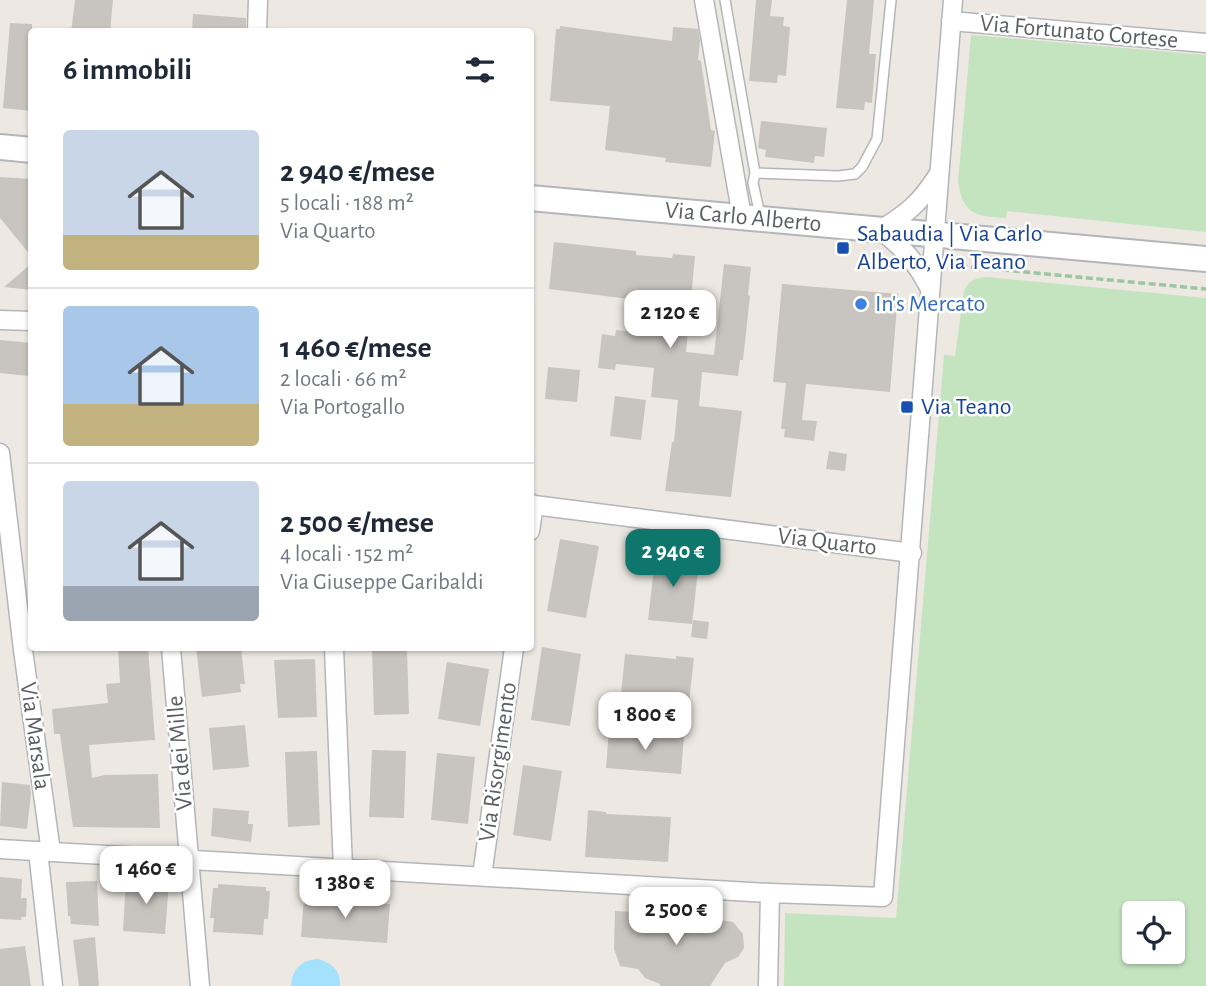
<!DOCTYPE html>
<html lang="it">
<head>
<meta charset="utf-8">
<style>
  body { margin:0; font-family:"Alegreya Sans",sans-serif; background:#f2f2f3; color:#1f2937; height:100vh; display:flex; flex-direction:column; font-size:26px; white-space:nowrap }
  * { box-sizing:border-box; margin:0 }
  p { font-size:23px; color:#747a83 }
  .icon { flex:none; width:38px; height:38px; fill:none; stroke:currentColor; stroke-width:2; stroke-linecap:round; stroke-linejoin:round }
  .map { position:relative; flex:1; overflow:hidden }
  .side { position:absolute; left:28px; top:28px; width:506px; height:623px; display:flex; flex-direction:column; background:#fff; border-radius:7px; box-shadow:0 2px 5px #0004 }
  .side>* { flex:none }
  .tools { position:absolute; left:1122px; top:901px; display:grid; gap:14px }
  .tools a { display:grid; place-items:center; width:63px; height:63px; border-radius:7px; background:#fff; box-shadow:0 2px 5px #0004; font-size:35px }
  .price { position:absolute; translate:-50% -60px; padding:0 16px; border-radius:14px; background:#fff; color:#222; font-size:23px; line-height:46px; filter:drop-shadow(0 2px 4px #0008) }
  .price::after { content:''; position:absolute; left:50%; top:42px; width:21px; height:16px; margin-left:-10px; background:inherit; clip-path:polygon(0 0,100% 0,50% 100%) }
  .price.current { background:#0f766e; color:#fff }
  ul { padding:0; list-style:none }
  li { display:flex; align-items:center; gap:21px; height:175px; padding:0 35px }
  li+li { border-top:2px solid #e0e1e3 }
  li span { display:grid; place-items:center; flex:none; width:196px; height:140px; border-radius:7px; color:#555 }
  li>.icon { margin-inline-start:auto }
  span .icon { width:84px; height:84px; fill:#fffc; stroke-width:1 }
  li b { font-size:30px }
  h2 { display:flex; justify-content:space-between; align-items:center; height:84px; padding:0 35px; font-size:30px }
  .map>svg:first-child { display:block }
  .green { fill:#c4e4c0; fill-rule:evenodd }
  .water { fill:#a4e1fc }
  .building { fill:#c8c4bf }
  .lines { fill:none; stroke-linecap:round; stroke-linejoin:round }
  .lane-casing { stroke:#b3b6b9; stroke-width:12 }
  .street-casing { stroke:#b3b6b9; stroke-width:21 }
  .secondary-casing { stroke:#b2b6ba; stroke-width:28 }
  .path { stroke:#9ac7a1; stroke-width:3.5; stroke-dasharray:7 3.5; stroke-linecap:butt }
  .lane { stroke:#fff; stroke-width:9 }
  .street { stroke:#fff; stroke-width:18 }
  .secondary { stroke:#fff; stroke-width:24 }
  .transit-dot { fill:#1a4fb4; stroke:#fff; stroke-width:2.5 }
  .shop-dot { fill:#3f7fe0; stroke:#fff; stroke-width:2.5 }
  .labels { text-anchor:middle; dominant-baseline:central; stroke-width:5; stroke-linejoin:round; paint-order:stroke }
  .street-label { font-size:24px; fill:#5b5f63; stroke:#fff }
  .transit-label { font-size:24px; fill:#164399; stroke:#fff; text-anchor:start }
  .shop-label { font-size:24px; fill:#366cbe; stroke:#fff; text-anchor:start }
</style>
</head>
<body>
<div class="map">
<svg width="1206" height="986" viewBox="0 0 1206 986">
  <rect width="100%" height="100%" fill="#ede9e2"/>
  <path class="green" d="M971 35 1206 55V232L1007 211 1006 218C976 216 963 215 958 182Z
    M987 277 1206 298V986H784L785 913 896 918 944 355 955 356 964 291C968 281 975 278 987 277ZM1134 914H1172V952H1134Z"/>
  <path class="water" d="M318 959C332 963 341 971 340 986H291C292 969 301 960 318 959Z"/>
  <path class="building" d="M75 0H113L110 32H71Z
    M756 0H772L770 16 784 17 783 26 790 27 786 76 778 75 777 83 749 81Z
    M847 0H874L869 54H876L872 103 865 102 864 110 836 108Z
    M193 14 246 18V32H192Z
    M10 23 32 24V111L3 108Z
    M560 26 672 41 673 27 698 29 700 41 698 60 701 61 711 130 715 131 711 167 665 162 666 158 605 150 610 106 550 101 556 29H560Z
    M761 121 827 128 824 157 815 156 814 163 765 157 766 150 758 148Z
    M0 177 32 179V257L0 218Z
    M554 242 636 251V255L672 258 673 254 695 256 686 352 714 355 724 264 751 267 748 295 750 296 743 360H740L738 376 702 372 699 406 742 411 731 497 665 491 672 442H674L678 400 651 397 654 368 616 364 615 370 598 368 602 334 615 336 616 330 650 334 653 302 549 289Z
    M32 263V290L4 287Z
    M782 284 898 294 890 392 806 384 802 420 817 421 814 441 784 437 785 429H781L786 383 773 382Z
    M0 340 32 343V373H29V376L0 373Z
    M548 367 580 370 577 402 545 399Z
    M615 396 646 400 641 440 610 436Z
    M829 451 847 454 845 471 826 469Z
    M560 539 599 546 586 618 547 611Z
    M656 550 676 552 675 559 699 562 692 624 648 620Z
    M693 620 709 622 707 639 691 637Z
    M542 647 581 654 570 726 531 720Z
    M118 648H148L155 740 89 745 92 778 105 775 158 774 160 828 73 827 60 734H54L52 709 108 703 106 684 120 683Z
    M196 648H241L245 684H240L241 692 202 697Z
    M407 650 409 714 374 715 372 651Z
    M625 654 676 659V656L694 658 689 702 621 695Z
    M315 659 317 717 278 718 274 660Z
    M447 662 489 669 480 726 438 719Z
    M245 725 249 767 213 770 209 728Z
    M609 730 684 736 681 774 606 768Z
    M372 750 406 751 404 818 369 817Z
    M317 751 320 825 288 827 285 752Z
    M437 753 475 757 468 824 431 820Z
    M523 765 562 771 551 841 513 835Z
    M2 782 30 785 31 794 27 829 0 826Z
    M213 808 249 811 248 824H253L251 842 211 836Z
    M588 810 606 812V814L671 817 668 862 585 857Z
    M0 877 22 879 21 898H27L26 917H21L22 920 0 919Z
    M126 879 169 882 165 934 123 931Z
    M97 881 99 926 71 924 70 916H68L66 882Z
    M218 884 266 887V891H270L268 919H264L263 935 213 932 214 918H210L213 888H218Z
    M304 897 390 904 387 943 301 937Z
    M615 911 634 912V914L657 912 677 917 694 913 706 918 733 922 743 934 744 948 738 957 725 963 710 986H660V984L645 978 638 969 620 966 614 949Z
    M95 937 99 986H79L73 940Z
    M25 946 31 986H0V949Z"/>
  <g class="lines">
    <g class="lane-casing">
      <path id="lane" d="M725 0 755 173 753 183 760 215
        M755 173 838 176 855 174 862 167 877 139 891 0"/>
    </g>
    <g class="street-casing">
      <path id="street" d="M704 0 742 217
        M951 21 1206 43
        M257 32 258 0
        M929 287C915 261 904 248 880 230 908 213 920 203 938 175
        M0 320 32 321
        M0 453 23 650 51 852
        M530 503 534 505 530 531
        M534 505 912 553
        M171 648 200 986
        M334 648 343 868
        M0 849 770 893 883 897 953 0
        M38 851 53 986
        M482 876 514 648
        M768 986 770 893"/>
    </g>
    <g class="secondary-casing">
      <g id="secondary">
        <path d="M0 147 32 150"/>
        <path id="s1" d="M530 198 1206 259"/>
      </g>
    </g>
    <path class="path" d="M950 265 1206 289"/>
    <use href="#lane" class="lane"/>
    <use href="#street" class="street"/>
    <use href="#secondary" class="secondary"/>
  </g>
  <g class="transit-dot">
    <rect x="836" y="241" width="14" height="14" rx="3.5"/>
    <rect x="900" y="400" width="14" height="14" rx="3.5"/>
  </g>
  <circle class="shop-dot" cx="861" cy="304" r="7"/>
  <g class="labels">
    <g class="street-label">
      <text transform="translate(1079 32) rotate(5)">Via Fortunato Cortese</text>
      <text stroke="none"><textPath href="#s1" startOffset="214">Via Carlo Alberto</textPath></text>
      <text transform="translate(827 542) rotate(7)">Via Quarto</text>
      <text transform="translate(35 736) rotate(82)">Via Marsala</text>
      <text transform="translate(180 753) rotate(-95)">Via dei Mille</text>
      <text transform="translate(498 762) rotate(-82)">Via Risorgimento</text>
    </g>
    <g class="transit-label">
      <text x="857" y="234">Sabaudia | Via Carlo<tspan x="857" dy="28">Alberto, Via Teano</tspan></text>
      <text x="921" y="407">Via Teano</text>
    </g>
    <g class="shop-label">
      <text x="875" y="304">In's Mercato</text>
    </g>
  </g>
</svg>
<div class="tools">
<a><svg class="icon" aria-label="locate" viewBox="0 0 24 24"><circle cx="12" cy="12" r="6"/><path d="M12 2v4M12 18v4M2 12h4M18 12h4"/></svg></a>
</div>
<b class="price" style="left:670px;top:350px">2 120 €</b>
<b class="price current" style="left:673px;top:589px">2 940 €</b>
<b class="price" style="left:645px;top:752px">1 800 €</b>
<b class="price" style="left:146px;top:906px">1 460 €</b>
<b class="price" style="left:345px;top:920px">1 380 €</b>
<b class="price" style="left:676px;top:947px">2 500 €</b>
<section class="side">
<h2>6 immobili<svg class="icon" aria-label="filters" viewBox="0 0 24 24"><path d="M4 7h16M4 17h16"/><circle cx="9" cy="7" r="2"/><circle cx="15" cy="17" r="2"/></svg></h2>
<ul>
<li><span style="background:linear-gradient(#c9d6e8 75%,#c2b280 0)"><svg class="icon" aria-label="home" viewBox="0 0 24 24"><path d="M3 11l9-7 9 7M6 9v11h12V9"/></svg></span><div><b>2 940 €/mese</b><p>5 locali · 188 m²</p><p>Via Quarto</p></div></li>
<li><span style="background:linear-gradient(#a9c7e8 70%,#c2b280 0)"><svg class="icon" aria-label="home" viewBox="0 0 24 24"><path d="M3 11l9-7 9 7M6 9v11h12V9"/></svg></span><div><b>1 460 €/mese</b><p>2 locali · 66 m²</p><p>Via Portogallo</p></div></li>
<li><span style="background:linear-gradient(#c9d6e8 75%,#9aa5b1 0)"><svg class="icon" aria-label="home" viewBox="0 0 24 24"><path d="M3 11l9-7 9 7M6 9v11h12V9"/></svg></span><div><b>2 500 €/mese</b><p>4 locali · 152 m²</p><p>Via Giuseppe Garibaldi</p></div></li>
</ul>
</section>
</div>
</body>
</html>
